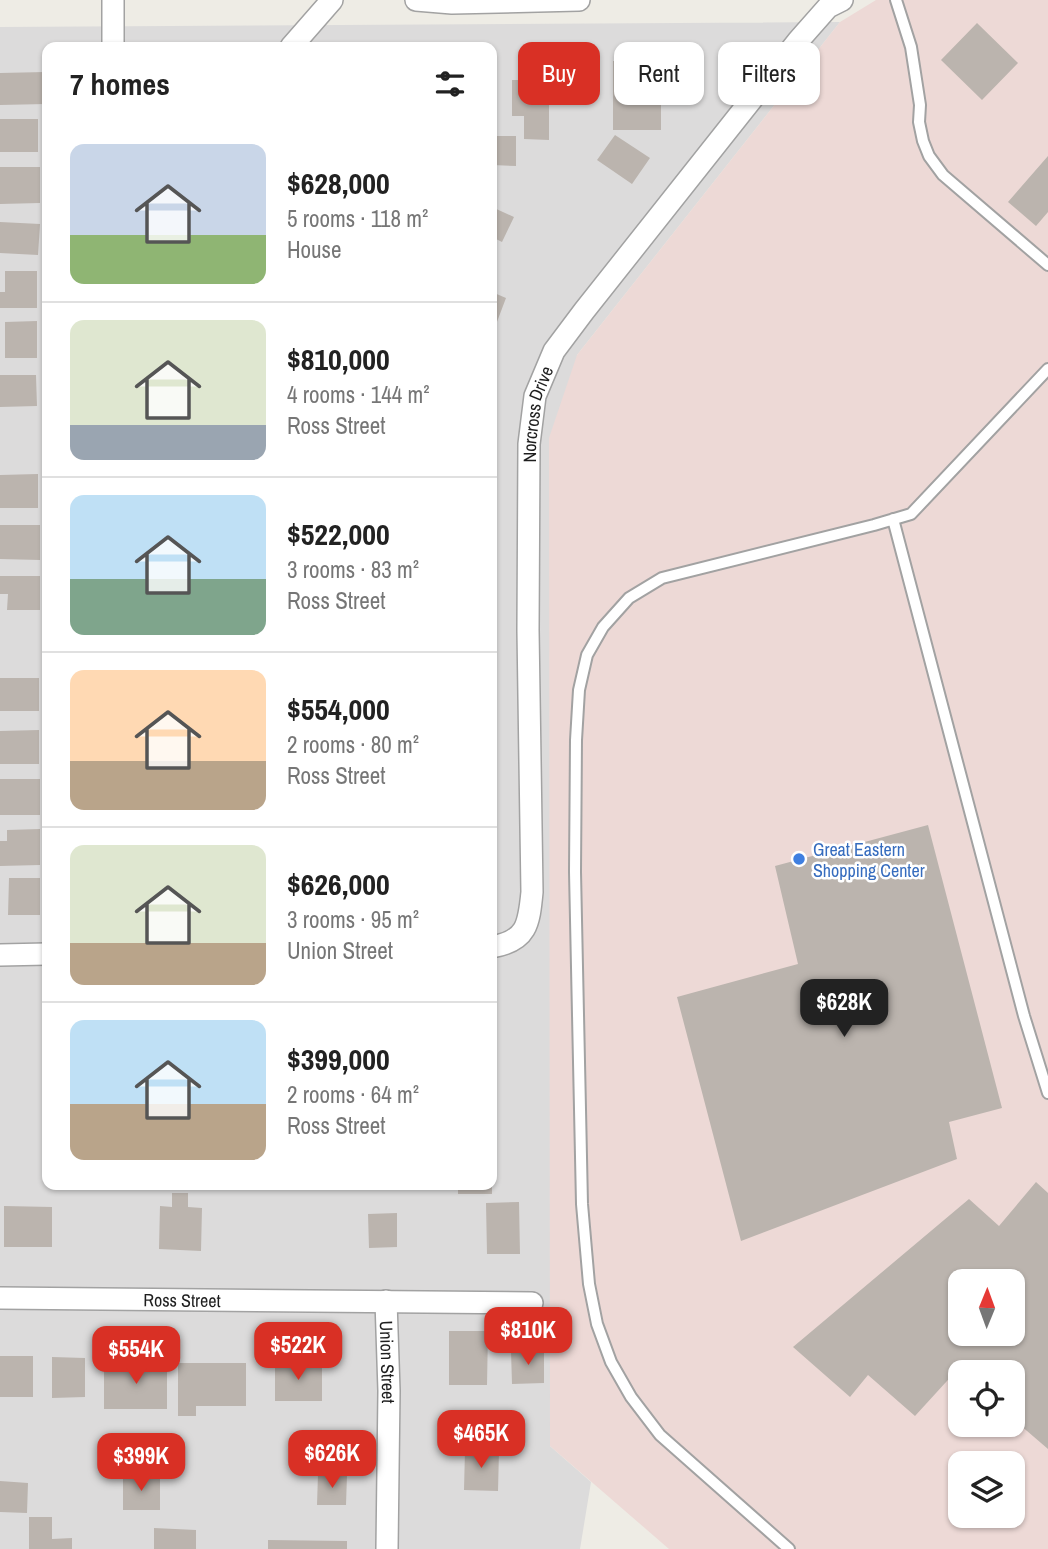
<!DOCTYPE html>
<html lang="en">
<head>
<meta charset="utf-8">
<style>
  body { margin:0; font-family:"Archivo Narrow",sans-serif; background:#f2f2f2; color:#222; height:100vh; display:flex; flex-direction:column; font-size:26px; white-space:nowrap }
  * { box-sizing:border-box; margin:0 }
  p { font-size:23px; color:#767676 }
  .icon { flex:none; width:38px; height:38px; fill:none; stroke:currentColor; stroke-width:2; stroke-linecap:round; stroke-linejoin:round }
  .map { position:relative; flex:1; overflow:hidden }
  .sheet { position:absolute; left:42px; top:42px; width:455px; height:1148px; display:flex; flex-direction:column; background:#fff; border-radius:14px; box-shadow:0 2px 5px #0004 }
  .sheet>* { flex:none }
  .banner { position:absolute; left:518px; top:42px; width:424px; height:63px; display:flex; gap:14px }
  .needle { width:46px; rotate:1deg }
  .fabs { position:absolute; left:948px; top:1269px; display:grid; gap:14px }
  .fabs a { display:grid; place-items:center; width:77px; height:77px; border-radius:14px; background:#fff; box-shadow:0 2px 5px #0004; font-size:35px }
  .price { position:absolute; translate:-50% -60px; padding:0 16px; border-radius:14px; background:#d93025; color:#fff; font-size:23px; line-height:46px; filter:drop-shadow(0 2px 4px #0008) }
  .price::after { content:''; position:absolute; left:50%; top:42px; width:21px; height:16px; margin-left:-10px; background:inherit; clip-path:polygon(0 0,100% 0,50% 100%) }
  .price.active { background:#222; color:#fff }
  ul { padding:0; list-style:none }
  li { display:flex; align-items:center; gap:21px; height:175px; padding:0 28px }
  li+li { border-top:2px solid #e0e0e0 }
  li span { display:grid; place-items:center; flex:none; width:196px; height:140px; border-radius:14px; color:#555 }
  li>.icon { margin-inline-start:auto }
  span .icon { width:84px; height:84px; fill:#fffc; stroke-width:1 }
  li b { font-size:30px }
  h2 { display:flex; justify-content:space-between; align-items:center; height:84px; padding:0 28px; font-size:30px }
  .tag { padding:0 24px; border-radius:14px; background:#fff; box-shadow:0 2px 5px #0004; font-size:24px; line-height:63px }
  .tag.active { background:#d93025; color:#fff }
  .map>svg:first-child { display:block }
  .residential { fill:#dcdbdb; fill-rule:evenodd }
  .commercial { fill:#edd9d6; fill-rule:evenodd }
  .building { fill:#bbb4ae; fill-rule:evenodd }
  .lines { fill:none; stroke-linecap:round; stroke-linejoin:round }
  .service-casing { stroke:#a2a2a2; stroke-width:14 }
  .minor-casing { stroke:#a2a2a2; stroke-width:24 }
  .service { stroke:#fff; stroke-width:10 }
  .minor { stroke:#fff; stroke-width:21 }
  .shop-dot { fill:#3f7fe0; stroke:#fff; stroke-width:2.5 }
  .labels { text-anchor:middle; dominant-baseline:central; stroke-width:5; stroke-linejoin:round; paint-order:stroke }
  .street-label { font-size:18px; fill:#1e1e1e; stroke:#fff }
  .shop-label { font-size:18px; fill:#366cbe; stroke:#fff; text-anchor:start }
</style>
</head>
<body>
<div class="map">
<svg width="1048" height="1549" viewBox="0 0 1048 1549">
  <rect width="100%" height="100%" fill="#eeece5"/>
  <path class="residential" d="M840 22 577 355 550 1446 591 1482 580 1549H0V27ZM47 47H492V1185H47Z"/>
  <path class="commercial" d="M876 0H1048V1549H669L550 1446 549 438 577 355 840 22ZM961 1281H1013V1334H961ZM961 1372H1013V1424H961ZM961 1463H1013V1516H961Z"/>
  <path class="building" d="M977 23 1018 63 982 100 941 60Z
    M613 61H658V79H661V130H613Z
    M45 72 46 104 0 105V73Z
    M512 80H549V140L524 139V116H512Z
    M0 119H38V152H0Z
    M615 135 650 158 632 184 597 160Z
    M492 136H516V166L492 165Z
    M1048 156V212L1036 226 1008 202Z
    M0 167H40V203L0 204Z
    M492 207 514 217 502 242 492 237Z
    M0 222 40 224 38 255 0 253Z
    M5 271H37V308H0V292H5Z
    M492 282 496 284 492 292 506 298 492 335Z
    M37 321V358H5V322Z
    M0 375H36L37 406 0 407Z
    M38 474V508H0V475Z
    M0 525H40V560L0 559Z
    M0 576H40V610H7L8 594H0Z
    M0 678H39V711H0Z
    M39 730V764H0V731Z
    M0 779H40V815H0Z
    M928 825 1002 1108 949 1122 957 1159 741 1241 677 997 798 964 775 866Z
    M40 829V865L0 866V841H7V830Z
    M9 878H40V915H8Z
    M1036 1182 1048 1193V1449L1013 1419V1372H961V1374L957 1370 915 1416 868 1375 850 1397 793 1347 969 1199 999 1226ZM961 1281H1013V1334H961Z
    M458 1185H492V1194H458Z
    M172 1193H188V1207L202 1208 201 1251 159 1249 160 1206 172 1207Z
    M519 1202 520 1254H487L486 1203Z
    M4 1206 52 1207V1247H4Z
    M397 1213V1247L369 1248 368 1214Z
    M449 1331H488L487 1385H449Z
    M544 1350V1383L512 1384 511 1351Z
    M0 1356H33V1397H0Z
    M52 1357 85 1358V1397L52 1398Z
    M275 1362H322V1401H275Z
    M178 1363H246V1406H196V1416H178Z
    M104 1364H167V1409H104Z
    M323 1436V1468H297V1437Z
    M465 1450 499 1451 498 1491 464 1490Z
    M318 1474 347 1475 346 1505H317Z
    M123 1476H160V1510H123Z
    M0 1481 28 1483 27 1513 0 1512Z
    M29 1517H52V1539L72 1538V1549H29Z
    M154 1528 196 1530V1549H154Z
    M268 1540 347 1541V1549H268Z"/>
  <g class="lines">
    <g class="service-casing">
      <path id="service" d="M896 0 911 47 920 105 919 122 923 141 929 156 943 175 1048 265
        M893 519 1024 1016 1048 1093
        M789 1549 660 1435 631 1397 611 1362 597 1324 589 1284 582 1204 575 872 576 740 579 690 587 655 603 627 629 598 662 578 874 525 911 514 1048 369"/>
    </g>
    <g class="minor-casing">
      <g id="minor">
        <path d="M113 0V47"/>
        <path d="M416 0 452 3 579 0"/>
        <path d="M291 47 332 0"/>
        <path id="s1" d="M492 947C527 941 529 924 532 892L528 630 529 444 535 396 554 351 584 311 798 41 828 7 842 0"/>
        <path d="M0 955 47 954"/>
        <path id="s2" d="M0 1298 532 1303"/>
        <path id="s3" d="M386 1301 389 1391 387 1549"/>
      </g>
    </g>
    <use href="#service" class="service"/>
    <use href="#minor" class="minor"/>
  </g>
  <circle class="shop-dot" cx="799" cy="859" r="7"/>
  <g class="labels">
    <g class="street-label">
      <text stroke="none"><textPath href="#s1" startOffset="555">Norcross Drive</textPath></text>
      <text stroke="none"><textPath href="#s2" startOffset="182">Ross Street</textPath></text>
      <text stroke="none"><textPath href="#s3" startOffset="61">Union Street</textPath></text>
    </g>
    <g class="shop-label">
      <text x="813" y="849">Great Eastern<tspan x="813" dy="21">Shopping Center</tspan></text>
    </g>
  </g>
</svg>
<div class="fabs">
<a><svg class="needle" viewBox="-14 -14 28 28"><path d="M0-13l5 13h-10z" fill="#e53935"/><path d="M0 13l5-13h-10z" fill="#767676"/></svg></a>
<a><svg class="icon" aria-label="locate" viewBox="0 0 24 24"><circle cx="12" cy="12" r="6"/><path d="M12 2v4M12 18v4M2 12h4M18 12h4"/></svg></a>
<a><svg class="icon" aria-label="layers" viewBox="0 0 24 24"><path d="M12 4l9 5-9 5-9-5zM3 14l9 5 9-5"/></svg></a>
</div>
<b class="price active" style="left:844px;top:1039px">$628K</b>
<b class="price" style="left:528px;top:1367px">$810K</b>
<b class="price" style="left:298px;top:1382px">$522K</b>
<b class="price" style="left:136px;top:1386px">$554K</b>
<b class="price" style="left:481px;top:1470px">$465K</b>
<b class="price" style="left:332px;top:1490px">$626K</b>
<b class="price" style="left:141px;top:1493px">$399K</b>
<div class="banner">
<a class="tag active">Buy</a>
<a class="tag">Rent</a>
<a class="tag">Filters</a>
</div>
<section class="sheet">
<h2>7 homes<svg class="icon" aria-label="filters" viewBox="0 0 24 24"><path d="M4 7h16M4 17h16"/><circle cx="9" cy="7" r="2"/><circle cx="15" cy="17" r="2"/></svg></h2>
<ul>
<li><span style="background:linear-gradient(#c9d6e8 65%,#8fb573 0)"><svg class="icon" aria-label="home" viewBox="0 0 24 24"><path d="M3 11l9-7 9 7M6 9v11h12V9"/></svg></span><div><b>$628,000</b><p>5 rooms · 118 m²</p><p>House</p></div></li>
<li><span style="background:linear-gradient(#dfe7d0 75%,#9aa5b1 0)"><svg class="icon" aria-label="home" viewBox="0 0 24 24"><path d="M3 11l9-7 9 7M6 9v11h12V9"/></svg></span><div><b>$810,000</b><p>4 rooms · 144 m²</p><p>Ross Street</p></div></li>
<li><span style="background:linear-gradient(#bfe0f5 60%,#7fa58c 0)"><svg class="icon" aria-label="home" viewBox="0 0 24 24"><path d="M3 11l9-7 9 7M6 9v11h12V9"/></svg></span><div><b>$522,000</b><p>3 rooms · 83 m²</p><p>Ross Street</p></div></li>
<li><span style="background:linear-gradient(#ffd9b3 65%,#b9a48a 0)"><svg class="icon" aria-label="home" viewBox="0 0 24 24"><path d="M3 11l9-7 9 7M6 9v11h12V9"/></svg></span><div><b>$554,000</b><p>2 rooms · 80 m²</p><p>Ross Street</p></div></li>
<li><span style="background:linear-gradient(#dfe7d0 70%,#b9a48a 0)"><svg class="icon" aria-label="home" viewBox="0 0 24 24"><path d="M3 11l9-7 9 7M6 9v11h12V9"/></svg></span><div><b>$626,000</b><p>3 rooms · 95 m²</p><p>Union Street</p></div></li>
<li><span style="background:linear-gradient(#bfe0f5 60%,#b9a48a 0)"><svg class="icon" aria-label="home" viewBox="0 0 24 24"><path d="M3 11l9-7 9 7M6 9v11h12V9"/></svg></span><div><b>$399,000</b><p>2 rooms · 64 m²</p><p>Ross Street</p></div></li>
</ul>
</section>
</div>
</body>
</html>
